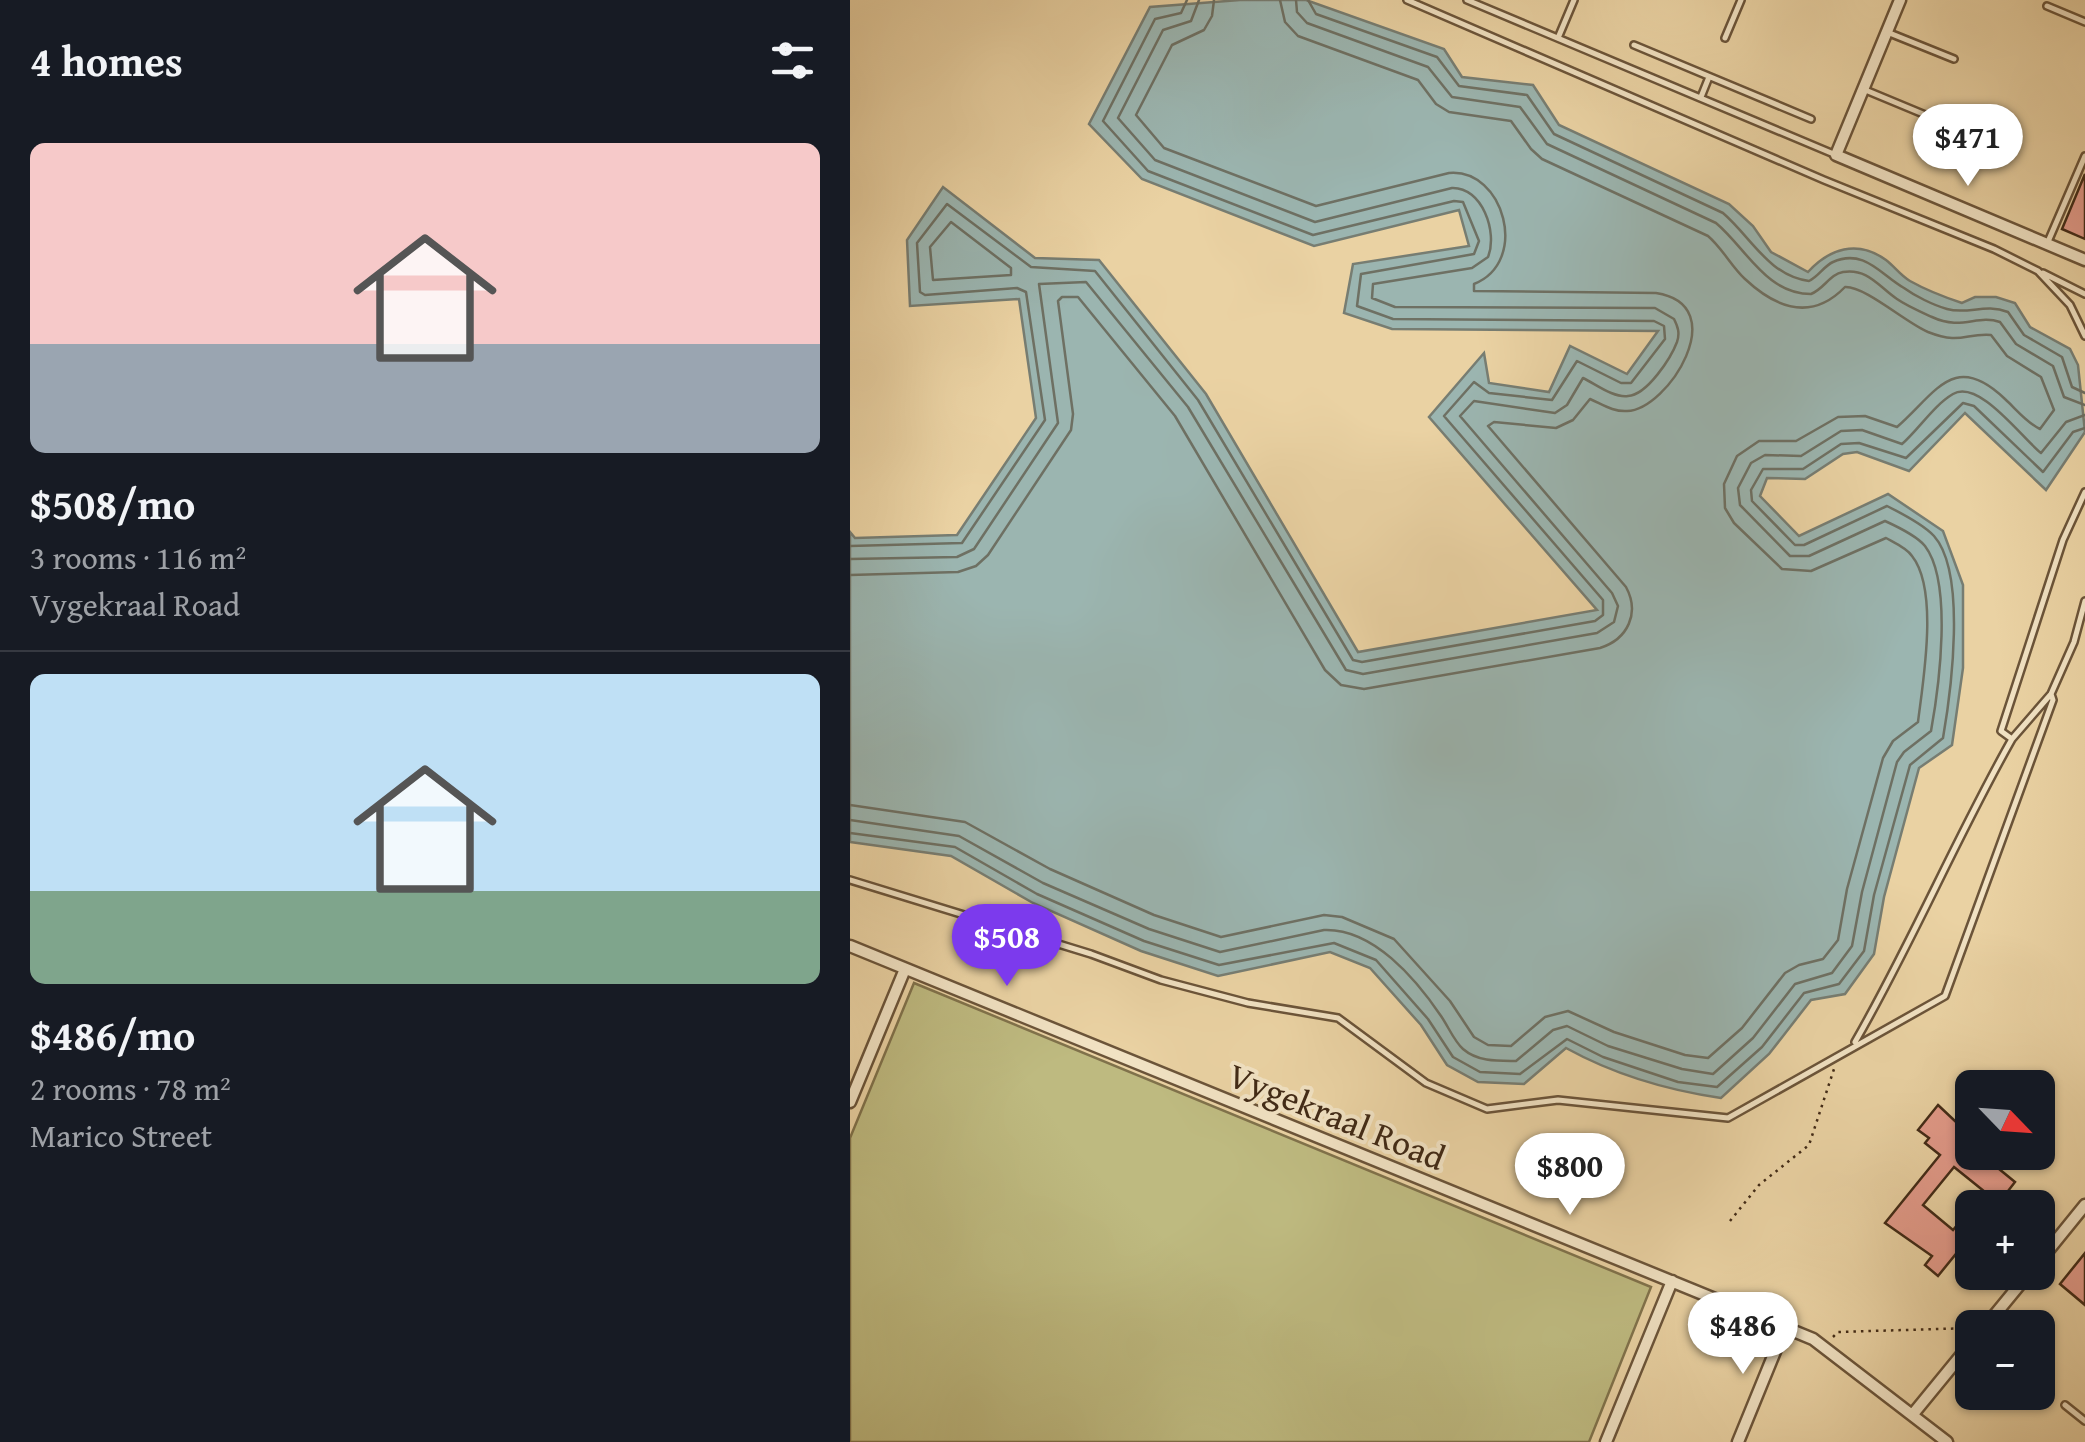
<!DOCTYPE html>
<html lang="en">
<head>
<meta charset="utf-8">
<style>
  body { margin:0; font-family:"Gentium Book Plus",serif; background:#20242c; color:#f1f3f6; height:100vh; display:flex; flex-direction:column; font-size:38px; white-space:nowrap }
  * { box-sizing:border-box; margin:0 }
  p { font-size:32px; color:#9ea1a6 }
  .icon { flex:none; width:55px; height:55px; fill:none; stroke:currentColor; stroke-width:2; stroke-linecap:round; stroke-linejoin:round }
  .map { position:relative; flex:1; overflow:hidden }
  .details { display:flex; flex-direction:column; background:#171b24; width:850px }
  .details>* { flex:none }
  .needle { width:65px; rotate:115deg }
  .controls { position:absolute; left:1105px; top:1070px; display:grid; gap:20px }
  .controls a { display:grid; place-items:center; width:100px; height:100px; border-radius:15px; background:#171b24; box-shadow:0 2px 8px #0004; font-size:50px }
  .price { position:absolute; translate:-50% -85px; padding:0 22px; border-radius:35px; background:#fff; color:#222; font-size:32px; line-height:65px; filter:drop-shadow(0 2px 5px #0008) }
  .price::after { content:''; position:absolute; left:50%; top:60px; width:30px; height:22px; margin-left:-15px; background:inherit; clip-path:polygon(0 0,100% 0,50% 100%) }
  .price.active { background:#7c3aed; color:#fff }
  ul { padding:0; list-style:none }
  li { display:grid; align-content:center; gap:20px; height:530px; padding:0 30px }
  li+li { border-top:2px solid #363941 }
  li span { display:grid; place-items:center; height:310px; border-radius:15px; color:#555 }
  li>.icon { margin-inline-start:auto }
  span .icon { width:180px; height:180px; fill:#fffc; stroke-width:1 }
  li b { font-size:42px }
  h2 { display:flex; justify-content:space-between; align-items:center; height:120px; padding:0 30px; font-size:42px }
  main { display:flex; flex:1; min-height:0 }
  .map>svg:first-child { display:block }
  .green { fill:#beba80; stroke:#80724b; stroke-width:2.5 }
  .water { fill:#9bb5b0; stroke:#777d72; stroke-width:2.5 }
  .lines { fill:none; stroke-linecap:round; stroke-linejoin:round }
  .shore { stroke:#6e7063; stroke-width:2.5 }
  .building { fill:#e49b8b; stroke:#412a16; stroke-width:2.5; fill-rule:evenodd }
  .lane-casing { stroke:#6b5439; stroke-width:10 }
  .street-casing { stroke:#6b5439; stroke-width:15 }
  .path { stroke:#412a16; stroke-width:2.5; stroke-dasharray:2.5 5; stroke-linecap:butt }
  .lane { stroke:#f1e2c3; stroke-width:5 }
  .street { stroke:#f1e2c3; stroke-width:10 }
  .labels { text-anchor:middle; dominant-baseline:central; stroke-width:8; stroke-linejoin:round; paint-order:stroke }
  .street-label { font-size:35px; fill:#412a16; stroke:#f1e2c3 }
</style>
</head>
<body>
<main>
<section class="details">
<h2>4 homes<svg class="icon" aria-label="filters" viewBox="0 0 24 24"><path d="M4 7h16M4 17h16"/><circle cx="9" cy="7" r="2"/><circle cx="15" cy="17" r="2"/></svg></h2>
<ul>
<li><span style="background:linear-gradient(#f6c9c9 65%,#9aa5b1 0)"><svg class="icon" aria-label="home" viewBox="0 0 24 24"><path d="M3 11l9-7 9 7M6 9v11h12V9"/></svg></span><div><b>$508/mo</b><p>3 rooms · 116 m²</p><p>Vygekraal Road</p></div></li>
<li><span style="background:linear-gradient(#bfe0f5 70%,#7fa58c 0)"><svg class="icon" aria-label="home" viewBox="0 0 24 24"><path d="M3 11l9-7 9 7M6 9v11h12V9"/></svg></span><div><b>$486/mo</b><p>2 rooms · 78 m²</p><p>Marico Street</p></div></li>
</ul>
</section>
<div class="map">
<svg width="1235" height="1442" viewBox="0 0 1235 1442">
  <rect width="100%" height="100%" fill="#ead2a3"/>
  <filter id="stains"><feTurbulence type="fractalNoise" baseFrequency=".002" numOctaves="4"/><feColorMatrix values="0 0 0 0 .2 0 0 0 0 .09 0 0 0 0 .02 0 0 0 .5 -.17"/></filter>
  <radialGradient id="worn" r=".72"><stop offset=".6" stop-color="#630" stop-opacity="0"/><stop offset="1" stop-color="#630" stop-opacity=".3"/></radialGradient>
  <path class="green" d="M64 983 801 1287 739 1442H0V1138Z"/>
  <path class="water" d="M390 0H456L594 49 612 77 683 85 709 125 879 204 903 226 921 252 958 272C979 249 1007 239 1036 260 1044 266 1051 276 1060 281 1076 290 1094 297 1112 303L1125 297H1146L1165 303 1180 327 1220 349 1228 365 1235 432 1196 490 1115 413 1059 471 1007 452 993 454 955 479 917 478 910 496 949 536 1038 494 1093 531 1113 585V668L1102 745 1069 768 1034 897 1024 954 995 994 961 1000 919 1054 871 1098C816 1090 765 1075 716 1048L674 1084 628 1082 597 1065 571 1025 520 968 480 952 368 976 291 951 183 903 101 856 0 842V532L5 538 107 535 186 418 169 299 60 306 57 240 93 187 185 258 249 260 356 394 508 652 747 610 579 417 634 353 639 383 699 392 720 346 777 374 808 331 542 329 494 313 503 264 619 246 609 210 464 246 292 179 239 124 300 7Z"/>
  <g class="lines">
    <path class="shore" d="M446 0 447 12 457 23 578 67 602 97 670 107 697 144 866 223C896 248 916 294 961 294 974 289 980 274 993 272 1018 268 1029 287 1047 299 1057 306 1071 312 1082 317 1112 331 1127 314 1150 322L1166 344 1203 366 1214 397 1235 405
      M458 0 466 14 587 57 609 86 677 95 704 134 873 213C901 237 919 276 959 281 969 276 974 266 983 262 1014 248 1031 275 1054 288 1065 296 1083 305 1097 309 1118 315 1135 303 1158 312L1174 335 1212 357 1222 387 1235 393
      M101 222 161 268V275L83 280 80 247Z
      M0 546 112 543 195 420 176 292 167 288 75 295 70 292 67 243 97 204 181 267 245 271 348 400 503 660 512 662 745 621 753 615V600L594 416 624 382 639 393 702 400 727 361 771 383H781L815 339 814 326 804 321 543 319 507 306 511 274 624 254 629 241 613 202 604 201 463 235 298 171 253 121 305 19 331 13 337 0
      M0 559 107 557 124 549 208 423 189 284 236 282 338 407 496 670 513 674 747 633 764 622 768 606 762 593 610 416 624 401 705 413 717 405 733 378C746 384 763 398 778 396 797 395 821 358 827 342 830 333 828 327 824 319L805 308 545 307 522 298 523 284 622 268 638 257C648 232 632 187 602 188L465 222 305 160 268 118 313 30 341 21 349 0
      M0 575 108 572 126 566 138 555 221 430 223 414 208 301 212 297H228L325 416 475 670 491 685 514 689 750 648C778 639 790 613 776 587L638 426 644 422 706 428 723 420 740 399C752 404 763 412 777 411 818 410 884 305 806 293L624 291V284C680 262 654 168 599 173L466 206 314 148 286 115 322 45 354 30 362 16 364 0
      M0 805 115 822 200 869 304 915 371 937 474 915 492 917 544 939 600 1001 624 1037 638 1045 661 1046 695 1017 718 1011 764 1032 835 1055 858 1058 892 1028 935 973 949 965 973 959 988 940 997 889 1033 758 1043 741 1068 722C1073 681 1089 590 1062 556 1057 548 1043 542 1036 538L961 571 932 569 884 523 875 508 874 484 887 456 909 441H946L988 417 1015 416 1047 427C1086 393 1104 350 1155 399 1166 409 1177 423 1190 429L1204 410 1191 377 1157 356 1141 335C1115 333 1111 345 1078 332 1055 322 1015 286 995 287 962 321 927 309 895 279 881 266 873 249 858 236L692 159 681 149 661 121 599 112 586 104 568 80 448 36 435 22 430 0
      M0 820 109 836 193 883 299 929 370 952 474 930C523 928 566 979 591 1016 598 1026 604 1041 613 1049 628 1062 648 1061 666 1061L703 1030 717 1026 758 1046 832 1069 863 1074 903 1038 945 984 982 973 1002 946 1012 892 1047 762 1054 752 1081 731C1089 687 1103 583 1075 546 1067 536 1046 526 1035 521L959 556H940L890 505 888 488 901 463 915 455 951 456 991 431 1012 430 1052 444C1069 429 1084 405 1103 394 1129 379 1171 437 1191 453L1216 422 1235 415
      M0 833 105 847 187 894 294 941 369 965 484 943 526 960 578 1019 603 1057 630 1072 670 1074 717 1039 753 1057 828 1082 867 1087 912 1047 954 993 989 984 1014 951 1024 895 1060 765 1093 738C1101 692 1117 573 1084 536 1073 524 1051 513 1037 506L954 545H945L902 501 901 490 913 469H953L991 444 1009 443 1056 458 1113 403 1124 406 1193 472 1223 432 1235 428"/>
  </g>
  <path class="building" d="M1235 174V239L1212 229Z
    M1088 1105 1122 1137V1152H1143L1149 1157 1143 1164 1165 1182 1158 1191 1178 1208H1122V1234L1088 1276 1075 1265 1082 1256 1035 1223 1090 1155 1075 1143 1079 1138 1068 1130ZM1104 1167 1135 1192 1103 1230 1073 1205Z
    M1235 1253V1305L1210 1284Z"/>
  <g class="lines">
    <g class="lane-casing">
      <path id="lane" d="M557 0 974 180 1144 249 1188 271 1220 305 1235 336
        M617 0 986 155
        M1197 6 1235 22
        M1037 32 1104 59
        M708 38 724 0
        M875 38 891 0
        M784 45 961 119
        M1013 89 1102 126
        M851 97 859 77
        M1197 244 1235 156
        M1193 273 1235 294
        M1162 739 1201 694 1224 642 1235 601
        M0 880 241 954 311 980 398 1003 488 1018 576 1083 637 1109 708 1100 878 1118 1095 996 1203 700 1201 694
        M1005 1042C1062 943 1106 838 1162 739L1151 731 1213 540 1235 492
        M1189 1227 1206 1240
        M1215 1405 1235 1421"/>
    </g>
    <g class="street-casing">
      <path id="street" d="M1050 0 986 155 1235 260
        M0 946 963 1339 1097 1442
        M0 1102 55 969
        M1188 1263 1235 1205
        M1134 1328 1180 1272
        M1063 1414 1122 1342
        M756 1442 822 1281
        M888 1442 935 1327"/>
    </g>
    <path class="path" d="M880 1221 909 1185 959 1145 984 1069
      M983 1337 988 1332 1122 1328"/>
    <use href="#lane" class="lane"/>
    <use href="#street" class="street"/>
  </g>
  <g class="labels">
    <g class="street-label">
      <text transform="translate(487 1116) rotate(22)">Vygekraal Road</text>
    </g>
  </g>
  <rect width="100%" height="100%" filter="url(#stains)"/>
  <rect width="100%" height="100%" fill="url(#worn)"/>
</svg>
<div class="controls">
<a><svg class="needle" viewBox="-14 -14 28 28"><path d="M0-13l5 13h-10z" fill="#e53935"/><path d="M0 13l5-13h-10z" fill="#9ea1a6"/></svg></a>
<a>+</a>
<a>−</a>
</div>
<b class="price" style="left:1118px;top:189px">$471</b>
<b class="price active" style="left:157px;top:989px">$508</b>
<b class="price" style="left:720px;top:1218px">$800</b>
<b class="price" style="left:893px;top:1377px">$486</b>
</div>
</main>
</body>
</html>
